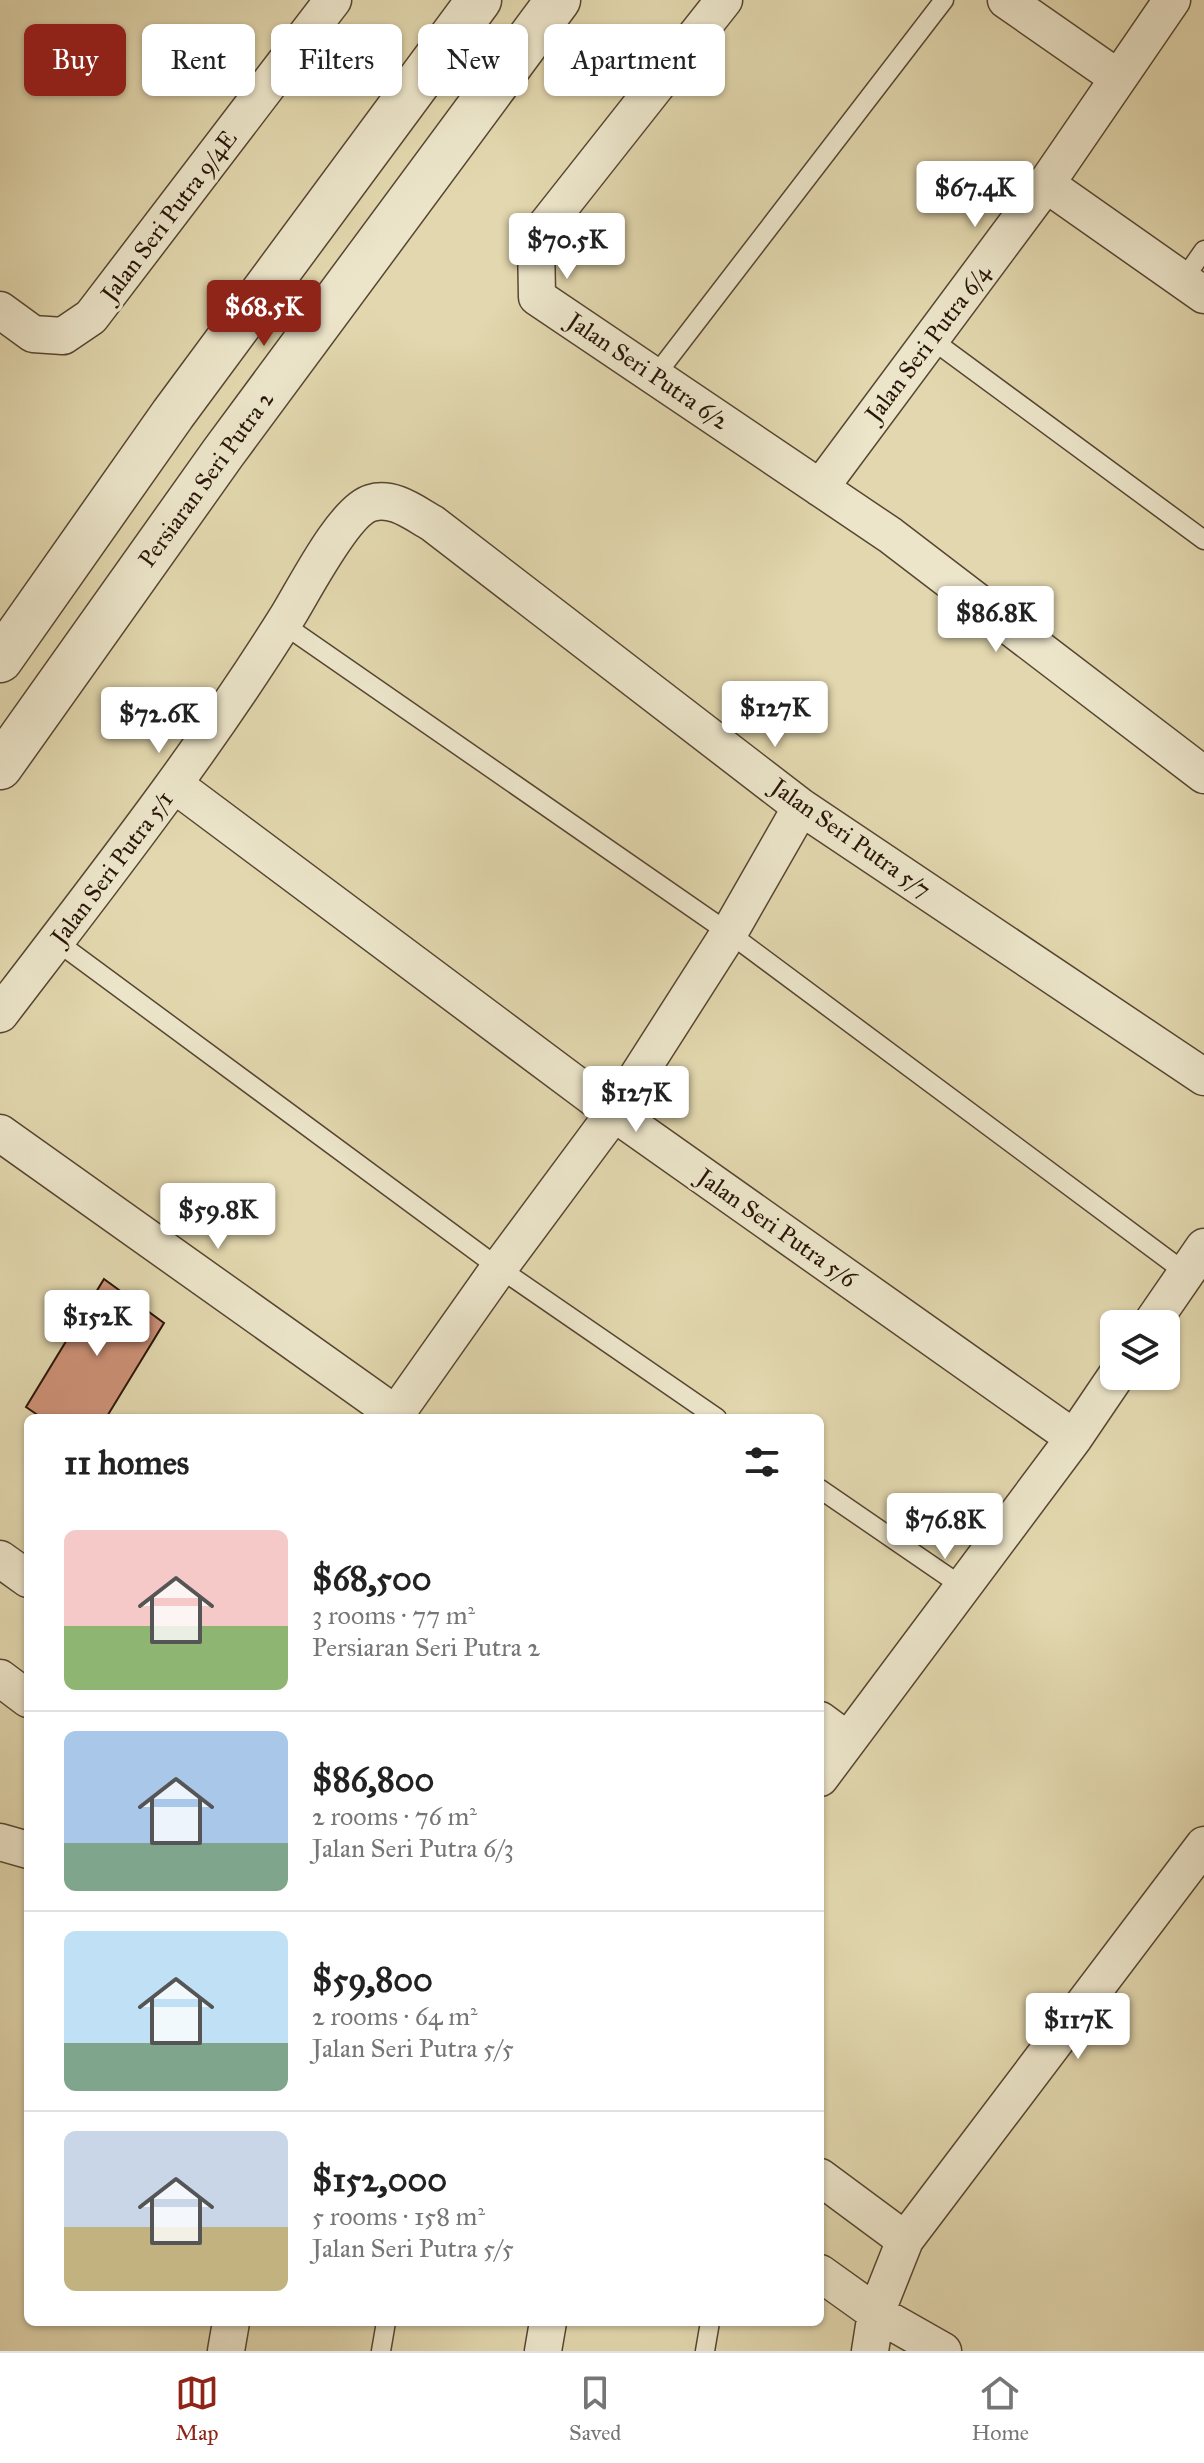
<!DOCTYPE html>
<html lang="en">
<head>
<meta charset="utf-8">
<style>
  body { margin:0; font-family:"IM FELL Great Primer",serif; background:#f2f2f2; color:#222; height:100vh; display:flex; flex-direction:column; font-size:30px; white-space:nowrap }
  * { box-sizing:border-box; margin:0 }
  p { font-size:26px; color:#767676 }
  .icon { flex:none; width:44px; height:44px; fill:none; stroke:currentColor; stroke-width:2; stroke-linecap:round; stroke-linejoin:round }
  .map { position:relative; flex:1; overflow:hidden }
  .side { position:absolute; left:24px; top:1414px; width:800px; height:912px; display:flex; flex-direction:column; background:#fff; border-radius:12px; box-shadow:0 2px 6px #0004 }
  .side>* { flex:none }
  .guide { position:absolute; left:24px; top:24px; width:800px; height:72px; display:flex; gap:16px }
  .buttons { position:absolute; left:1100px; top:1310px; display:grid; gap:16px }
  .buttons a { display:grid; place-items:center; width:80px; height:80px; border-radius:12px; background:#fff; box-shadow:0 2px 6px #0004; font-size:40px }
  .price { position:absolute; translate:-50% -68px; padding:0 18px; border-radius:8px; background:#fff; color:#222; font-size:26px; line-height:52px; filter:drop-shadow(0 2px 4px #0008) }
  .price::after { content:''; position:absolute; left:50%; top:48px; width:24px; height:18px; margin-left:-12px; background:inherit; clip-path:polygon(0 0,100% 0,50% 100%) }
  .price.on { background:#8f2418; color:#fff }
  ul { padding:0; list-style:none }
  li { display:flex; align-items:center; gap:24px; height:200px; padding:0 40px }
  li+li { border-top:2px solid #e0e0e0 }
  li span { display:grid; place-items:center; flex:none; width:224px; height:160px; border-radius:12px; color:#555 }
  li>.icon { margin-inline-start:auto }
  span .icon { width:96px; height:96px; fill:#fffc; stroke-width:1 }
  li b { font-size:34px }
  h2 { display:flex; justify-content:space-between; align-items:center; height:96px; padding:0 40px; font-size:34px }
  .tag { padding:0 28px; border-radius:12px; background:#fff; box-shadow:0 2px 6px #0004; font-size:28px; line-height:72px }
  .tag.on { background:#8f2418; color:#fff }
  .tab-bar { display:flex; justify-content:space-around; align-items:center; height:112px; border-top:2px solid #e0e0e0; background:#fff; font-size:22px; color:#767676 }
  .tab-bar a { display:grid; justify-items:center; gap:4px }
  .tab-bar .on { color:#8f2418 }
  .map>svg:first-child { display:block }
  .building { fill:#cf9278; stroke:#291609; stroke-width:2 }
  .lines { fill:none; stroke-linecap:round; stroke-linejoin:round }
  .service-casing { stroke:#574632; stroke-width:21 }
  .minor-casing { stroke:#574632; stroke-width:39 }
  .tertiary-casing { stroke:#574632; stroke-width:47 }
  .service { stroke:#ece5ca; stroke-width:18 }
  .minor { stroke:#ece5ca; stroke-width:36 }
  .tertiary { stroke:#ece5ca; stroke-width:44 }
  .labels { text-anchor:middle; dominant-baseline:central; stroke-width:7; stroke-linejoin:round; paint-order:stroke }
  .street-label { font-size:24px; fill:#291609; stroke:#ece5ca }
</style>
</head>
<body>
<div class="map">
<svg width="1204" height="2351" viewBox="0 0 1204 2351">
  <rect width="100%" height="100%" fill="#e2d7ae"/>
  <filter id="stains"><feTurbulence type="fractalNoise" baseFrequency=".0025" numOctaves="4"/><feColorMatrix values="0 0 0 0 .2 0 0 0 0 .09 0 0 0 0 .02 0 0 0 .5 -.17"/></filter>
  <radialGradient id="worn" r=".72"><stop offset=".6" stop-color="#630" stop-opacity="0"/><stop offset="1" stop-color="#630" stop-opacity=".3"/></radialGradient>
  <path class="building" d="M104 1279 164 1323 106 1418H42L26 1407Z"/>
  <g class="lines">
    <g class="service-casing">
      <path id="service" d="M1183 280 1204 250
        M931 339 1204 540
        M655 376 944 0
        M283 624 729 933 1186 1273
        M56 941 499 1268 717 1418
        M820 1489 963 1587
        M381 2351 386 2322
        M705 2351 710 2322"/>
    </g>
    <g class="minor-casing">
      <path id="minor" d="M724 0 536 238 537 297 890 535 1204 775
        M1006 0 1118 78
        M1046 184 1204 295
        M0 310 33 334 63 336 91 317 333 0
        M820 488 1046 184 1172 0
        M175 785 614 1113 1074 1438
        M0 1014C100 883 202 754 289 614 305 588 344 511 371 503 393 496 414 513 432 523L801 807 1204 1077
        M0 1133 401 1418
        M1151 1324 1204 1247
        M396 1414 499 1268 614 1113 729 933 801 807
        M0 1559 28 1579
        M0 1678 28 1699
        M820 1720 847 1740
        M820 1778 1074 1438 1116 1376
        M0 1842 28 1850
        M820 2177 905 2240
        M820 2273 876 2313 943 2351
        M226 2351 231 2322
        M543 2351 548 2322
        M870 2351 876 2313 905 2240 1204 1845"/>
    </g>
    <g class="tertiary-casing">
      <path id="tertiary" d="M0 660 173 414 479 0
        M0 767 223 453 558 0"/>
    </g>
    <use href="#service" class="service"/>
    <use href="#minor" class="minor"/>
    <use href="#tertiary" class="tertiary"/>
  </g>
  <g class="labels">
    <g class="street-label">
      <text transform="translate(169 216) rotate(-53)">Jalan Seri Putra 9/4E</text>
      <text transform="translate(928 343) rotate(-53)">Jalan Seri Putra 6/4</text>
      <text transform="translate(648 371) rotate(34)">Jalan Seri Putra 6/2</text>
      <text transform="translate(206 479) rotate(-54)">Persiaran Seri Putra 2</text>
      <text transform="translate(851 838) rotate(35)">Jalan Seri Putra 5/7</text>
      <text transform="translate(112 868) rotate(-53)">Jalan Seri Putra 5/1</text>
      <text transform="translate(777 1228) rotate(35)">Jalan Seri Putra 5/6</text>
    </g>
  </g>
  <rect width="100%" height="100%" filter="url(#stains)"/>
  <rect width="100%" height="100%" fill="url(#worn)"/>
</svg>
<div class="buttons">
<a><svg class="icon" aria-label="layers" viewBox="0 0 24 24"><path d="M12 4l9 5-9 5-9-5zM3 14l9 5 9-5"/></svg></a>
</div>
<b class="price" style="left:975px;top:229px">$67.4K</b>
<b class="price" style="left:567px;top:281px">$70.5K</b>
<b class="price on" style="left:264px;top:348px">$68.5K</b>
<b class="price" style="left:996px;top:654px">$86.8K</b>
<b class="price" style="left:775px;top:749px">$127K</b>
<b class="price" style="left:159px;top:755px">$72.6K</b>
<b class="price" style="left:636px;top:1134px">$127K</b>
<b class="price" style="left:218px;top:1251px">$59.8K</b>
<b class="price" style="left:97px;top:1358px">$152K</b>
<b class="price" style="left:945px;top:1561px">$76.8K</b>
<b class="price" style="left:1078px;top:2061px">$117K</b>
<div class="guide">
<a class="tag on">Buy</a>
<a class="tag">Rent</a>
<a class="tag">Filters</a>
<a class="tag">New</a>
<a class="tag">Apartment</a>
</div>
<section class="side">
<h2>11 homes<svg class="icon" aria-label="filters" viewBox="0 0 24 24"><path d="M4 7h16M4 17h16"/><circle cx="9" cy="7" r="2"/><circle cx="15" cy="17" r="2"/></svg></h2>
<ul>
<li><span style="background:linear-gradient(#f6c9c9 60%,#8fb573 0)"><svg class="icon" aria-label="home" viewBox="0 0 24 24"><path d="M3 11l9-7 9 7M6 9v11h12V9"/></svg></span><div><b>$68,500</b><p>3 rooms · 77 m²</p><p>Persiaran Seri Putra 2</p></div></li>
<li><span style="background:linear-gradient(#a9c7e8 70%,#7fa58c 0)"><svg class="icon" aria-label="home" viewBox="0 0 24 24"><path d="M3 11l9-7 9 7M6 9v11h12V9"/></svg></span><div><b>$86,800</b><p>2 rooms · 76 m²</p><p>Jalan Seri Putra 6/3</p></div></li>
<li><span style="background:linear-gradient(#bfe0f5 70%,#7fa58c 0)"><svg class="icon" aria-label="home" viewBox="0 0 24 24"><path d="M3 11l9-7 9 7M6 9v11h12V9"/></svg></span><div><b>$59,800</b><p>2 rooms · 64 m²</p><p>Jalan Seri Putra 5/5</p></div></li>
<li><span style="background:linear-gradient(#c9d6e8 60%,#c2b280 0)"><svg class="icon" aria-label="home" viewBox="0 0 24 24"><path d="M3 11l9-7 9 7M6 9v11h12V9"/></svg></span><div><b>$152,000</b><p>5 rooms · 158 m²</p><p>Jalan Seri Putra 5/5</p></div></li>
</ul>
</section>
</div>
<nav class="tab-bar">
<a class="on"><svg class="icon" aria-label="map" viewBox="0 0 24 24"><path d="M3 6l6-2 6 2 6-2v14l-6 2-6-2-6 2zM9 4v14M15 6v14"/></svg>Map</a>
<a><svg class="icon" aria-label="saved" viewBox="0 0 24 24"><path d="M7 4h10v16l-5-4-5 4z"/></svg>Saved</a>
<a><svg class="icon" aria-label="home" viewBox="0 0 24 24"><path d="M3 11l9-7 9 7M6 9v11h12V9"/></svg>Home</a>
</nav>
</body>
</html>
